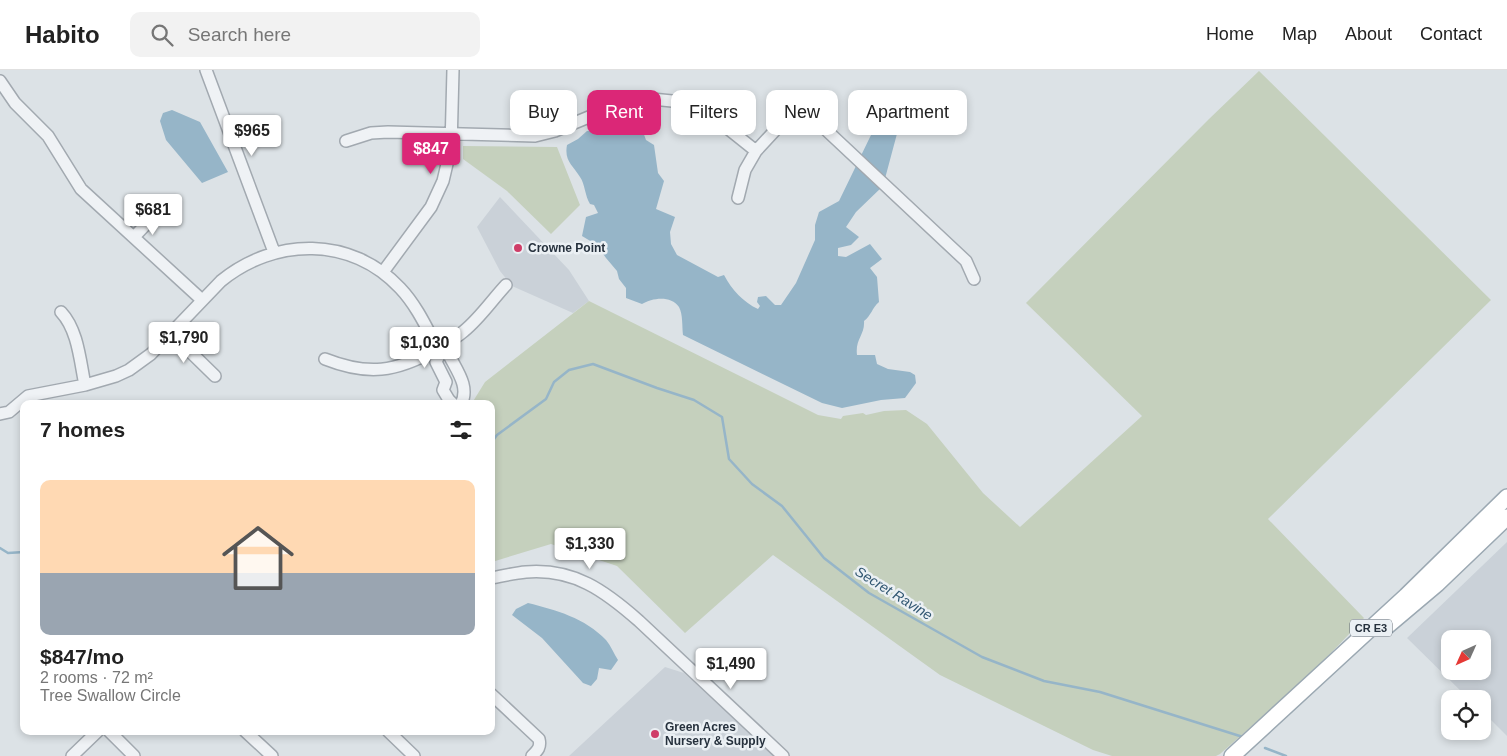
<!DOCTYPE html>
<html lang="en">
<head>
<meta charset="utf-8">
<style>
  body { margin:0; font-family:Helvetica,sans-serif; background:#f2f2f2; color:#222; height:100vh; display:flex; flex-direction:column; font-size:19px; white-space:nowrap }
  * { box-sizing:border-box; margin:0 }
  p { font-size:16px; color:#767676 }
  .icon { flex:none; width:28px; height:28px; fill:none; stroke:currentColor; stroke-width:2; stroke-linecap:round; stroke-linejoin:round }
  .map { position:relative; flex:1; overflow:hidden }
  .panel { position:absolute; left:20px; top:330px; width:475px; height:335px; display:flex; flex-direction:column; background:#fff; border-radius:10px; box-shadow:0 2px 8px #0003 }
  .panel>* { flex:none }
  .banner { position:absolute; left:510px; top:20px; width:475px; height:45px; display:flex; gap:10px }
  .needle { width:32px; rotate:225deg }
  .tools { position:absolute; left:1441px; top:560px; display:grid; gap:10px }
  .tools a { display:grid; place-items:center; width:50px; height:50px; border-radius:10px; background:#fff; box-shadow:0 2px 8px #0003; font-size:25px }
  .price { position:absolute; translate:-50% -42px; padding:0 11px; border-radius:5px; background:#fff; color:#222; font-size:16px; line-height:32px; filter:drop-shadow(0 1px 2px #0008) }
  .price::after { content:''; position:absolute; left:50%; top:30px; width:15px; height:11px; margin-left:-8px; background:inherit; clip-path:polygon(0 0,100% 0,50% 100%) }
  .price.on { background:#db2777; color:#fff }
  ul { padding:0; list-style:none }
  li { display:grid; align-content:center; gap:10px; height:265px; padding:0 20px }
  li span { display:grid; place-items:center; height:155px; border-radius:10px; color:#555 }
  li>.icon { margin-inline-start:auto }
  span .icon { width:90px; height:90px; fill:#fffc; stroke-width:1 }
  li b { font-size:21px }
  h2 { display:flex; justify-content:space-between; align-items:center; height:60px; padding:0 20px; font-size:21px }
  .tag { padding:0 18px; border-radius:10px; background:#fff; box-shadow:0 2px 8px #0003; font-size:18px; line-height:45px }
  .tag.on { background:#db2777; color:#fff }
  header { display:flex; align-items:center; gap:30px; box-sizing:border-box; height:70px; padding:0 25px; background:#fff; border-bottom:1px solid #e0e0e0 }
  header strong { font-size:24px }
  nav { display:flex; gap:28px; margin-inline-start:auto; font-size:18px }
  .search { width:350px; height:45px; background:#f2f2f2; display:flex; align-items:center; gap:12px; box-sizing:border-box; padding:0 18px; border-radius:10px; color:#767676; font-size:19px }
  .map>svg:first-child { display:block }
  .built { fill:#cad1d8; fill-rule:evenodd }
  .green { fill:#c5d0bd }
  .water { fill:#96b5c8 }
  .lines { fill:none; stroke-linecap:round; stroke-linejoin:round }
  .stream { stroke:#96b5c8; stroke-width:2.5 }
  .minor-casing { stroke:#a2a9b0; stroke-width:14 }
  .major-casing { stroke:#9ba8b2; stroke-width:18 }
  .minor { stroke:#eff2f5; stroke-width:11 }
  .major { stroke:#fff; stroke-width:15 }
  .poi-dot { fill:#cf3d68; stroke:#ebf0f4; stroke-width:2 }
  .labels { text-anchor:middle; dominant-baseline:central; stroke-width:5; stroke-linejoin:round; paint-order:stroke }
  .shield { fill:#ebf0f4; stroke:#616a74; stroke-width:1 }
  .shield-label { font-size:11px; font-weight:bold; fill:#26313d }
  .poi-label { font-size:12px; font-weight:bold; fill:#26313d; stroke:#ebf0f4; text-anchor:start }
  .water-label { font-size:14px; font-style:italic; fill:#305671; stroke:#ebf0f4 }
</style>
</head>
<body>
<header>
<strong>Habito</strong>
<div class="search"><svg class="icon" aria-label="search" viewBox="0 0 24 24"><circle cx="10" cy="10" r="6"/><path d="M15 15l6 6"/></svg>Search here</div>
<nav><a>Home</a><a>Map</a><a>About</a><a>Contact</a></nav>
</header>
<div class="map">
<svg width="1507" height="686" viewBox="0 0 1507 686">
  <rect width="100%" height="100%" fill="#dce2e6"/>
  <path class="built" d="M500 127 569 200 589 231 573 243 512 216 500 201 477 157Z
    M1507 472V666L1483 642 1482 629H1469L1407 568ZM1450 569H1482V601H1450Z
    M665 597 684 603 775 686H569Z"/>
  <path class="green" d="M1259 1 1491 230 1268 449 1364 548C1320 597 1270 640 1220 684L1216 686H1112L1093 680 940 605 773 485 685 563 617 496 551 474 492 492 491 334 472 333 485 312 589 231 818 345 841 349 843 346 863 343 866 345 884 341 906 340 927 354 983 423 1020 457 1142 346 1026 233 1209 49Z
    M463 76 557 77 580 135 551 164 507 121 463 89Z"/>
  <path class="water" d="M172 40 200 52 228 102 202 113 166 70 160 51 163 43Z
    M625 54 642 59 646 70 654 75 658 103 664 111 656 139 675 147 670 162 671 174 677 185 718 207 724 205C732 220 743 232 758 239L760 236 757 232 758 227 766 226 775 235H781L796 213 815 170V155L819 142 839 131 871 65 898 60 883 116 856 142 846 157 859 167 851 175 838 178V186L846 187 870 174 882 189 870 198 877 207 879 232C872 238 871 246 864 251 865 265 855 269 857 285H875L877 294 888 299 910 302 915 305 916 313 905 328 881 330 842 338 822 333 683 265C682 257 683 244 679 237 671 225 652 228 642 234L626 228V218L619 209 617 201 606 188 597 175 582 166 586 147 598 143 594 135 590 134C585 126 585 114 580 107 573 95 564 91 567 75L578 69 587 61Z
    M528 533C556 540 585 548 606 570 611 576 614 584 618 590L611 600 599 598 597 609 591 616 583 613 542 568 512 545 516 539Z"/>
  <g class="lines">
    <path class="stream" d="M491 373 497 365 546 329 554 312 569 300 593 294 657 318 694 330 722 347 729 389 752 414 782 436 824 488 869 523 982 587 1044 611 1100 622 1243 667
      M0 478 8 483 24 482
      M1265 678 1286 686"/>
    <g class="minor-casing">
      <path id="minor" d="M206 0 274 182
        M0 11 15 33 48 66 81 119 202 230
        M346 71 371 63 388 62 535 66 555 61 625 32 652 29 682 32 711 45 756 81
        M738 128 745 100 756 81 793 41 800 38 808 43 966 191 974 209
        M134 167 153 147
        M383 202 431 137 443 111 451 77 453 0
        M61 242C78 260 80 291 85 315
        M171 263 215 306
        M440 283 449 285C457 301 470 317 461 334
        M325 289C368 306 396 302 435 280 445 274 456 268 464 261 480 248 492 230 506 215
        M446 312 443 320 449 330 453 334
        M0 344 9 342 28 326 85 315 116 306 129 300 151 284 221 211C275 167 351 166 400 218 418 237 428 261 440 283L436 292 446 312
        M491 508C503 506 514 503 526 502 574 498 605 521 639 551L783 686
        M491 624 539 669C541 677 538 680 532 686
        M109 661 134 686
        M245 661 272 686
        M388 661 414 686
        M72 686 98 661"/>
    </g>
    <g class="major-casing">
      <path id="major" d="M1386 557 1437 514 1507 447
        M1232 686 1406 526 1507 427"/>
    </g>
    <use href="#minor" class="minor"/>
    <use href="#major" class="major"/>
  </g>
  <g class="poi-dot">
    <circle cx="518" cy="178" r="5"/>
    <circle cx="655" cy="664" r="5"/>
  </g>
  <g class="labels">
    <rect class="shield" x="1350" y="549.5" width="42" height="17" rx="4"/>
    <g class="shield-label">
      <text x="1371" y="558">CR E3</text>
    </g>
    <g class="poi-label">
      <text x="528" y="178">Crowne Point</text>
      <text x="665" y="657">Green Acres<tspan x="665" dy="14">Nursery &amp; Supply</tspan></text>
    </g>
    <g class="water-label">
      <text transform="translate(894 523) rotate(32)">Secret Ravine</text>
    </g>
  </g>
</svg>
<div class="tools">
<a><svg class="needle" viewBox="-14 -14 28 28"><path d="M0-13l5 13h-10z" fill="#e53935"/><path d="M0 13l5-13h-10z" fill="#767676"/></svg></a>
<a><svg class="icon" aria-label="locate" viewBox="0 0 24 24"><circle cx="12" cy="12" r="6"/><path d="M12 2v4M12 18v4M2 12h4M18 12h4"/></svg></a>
</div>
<b class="price" style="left:252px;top:87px">$965</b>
<b class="price on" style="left:431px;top:105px">$847</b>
<b class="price" style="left:153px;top:166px">$681</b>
<b class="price" style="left:184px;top:294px">$1,790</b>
<b class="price" style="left:425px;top:299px">$1,030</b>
<b class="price" style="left:590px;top:500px">$1,330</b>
<b class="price" style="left:731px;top:620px">$1,490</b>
<div class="banner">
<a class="tag">Buy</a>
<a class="tag on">Rent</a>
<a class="tag">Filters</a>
<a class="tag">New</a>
<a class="tag">Apartment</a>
</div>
<section class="panel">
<h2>7 homes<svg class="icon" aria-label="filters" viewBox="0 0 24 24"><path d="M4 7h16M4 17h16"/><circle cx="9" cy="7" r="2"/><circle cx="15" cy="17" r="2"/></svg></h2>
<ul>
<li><span style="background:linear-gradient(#ffd9b3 60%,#9aa5b1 0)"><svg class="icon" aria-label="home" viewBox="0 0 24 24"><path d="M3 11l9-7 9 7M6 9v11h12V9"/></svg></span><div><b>$847/mo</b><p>2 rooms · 72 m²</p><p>Tree Swallow Circle</p></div></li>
</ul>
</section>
</div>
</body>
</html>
